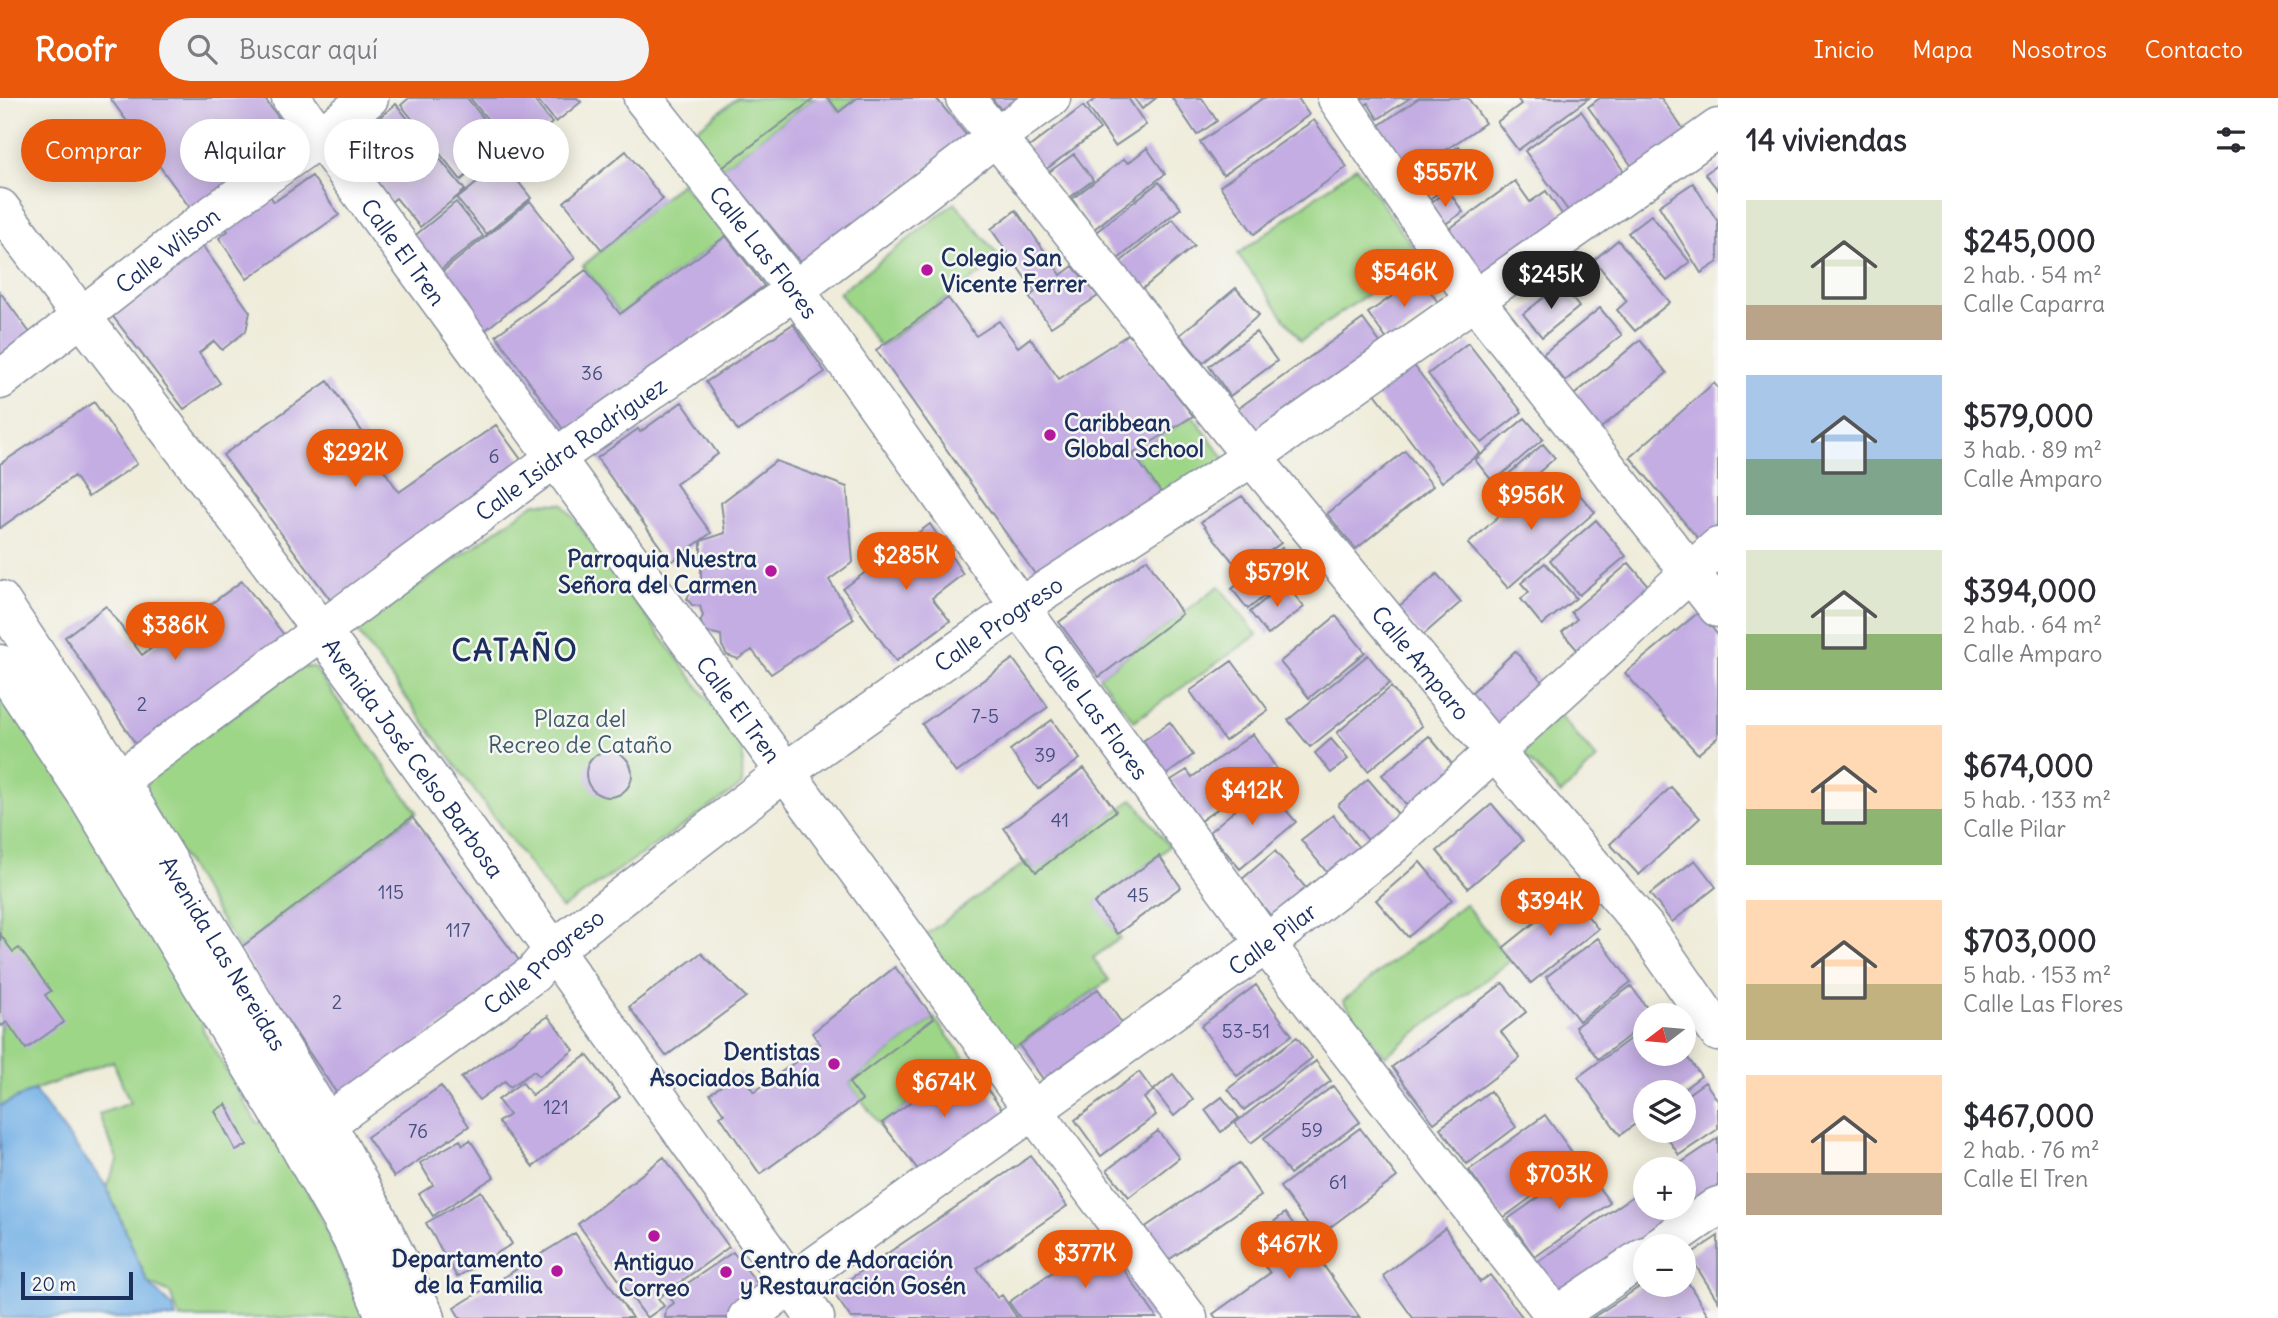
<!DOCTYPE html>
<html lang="es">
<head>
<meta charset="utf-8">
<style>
  body { margin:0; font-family:Delius,sans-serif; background:#f2f2f3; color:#2b2b33; height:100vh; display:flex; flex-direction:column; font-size:26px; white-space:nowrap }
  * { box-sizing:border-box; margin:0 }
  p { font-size:23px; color:#7c7c81 }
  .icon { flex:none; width:38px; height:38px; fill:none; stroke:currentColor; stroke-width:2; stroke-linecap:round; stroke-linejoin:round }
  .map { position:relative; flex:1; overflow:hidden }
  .side { display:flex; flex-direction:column; background:#fff; width:560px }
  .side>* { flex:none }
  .hud { position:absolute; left:21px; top:21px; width:665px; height:63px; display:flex; gap:14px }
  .needle { width:46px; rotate:254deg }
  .buttons { position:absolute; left:1633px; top:905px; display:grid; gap:14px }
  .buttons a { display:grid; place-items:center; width:63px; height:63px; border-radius:50%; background:#fff; box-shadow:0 4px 18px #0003; font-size:35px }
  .scale { position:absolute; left:21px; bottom:18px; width:112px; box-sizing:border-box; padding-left:7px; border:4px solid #1b2f5e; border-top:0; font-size:19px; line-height:24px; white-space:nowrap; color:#1b2f5e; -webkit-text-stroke:5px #f6f6f2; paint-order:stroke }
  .price { position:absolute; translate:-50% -60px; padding:0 16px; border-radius:24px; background:#ea580c; color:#fff; font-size:23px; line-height:46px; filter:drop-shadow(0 2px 4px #0008) }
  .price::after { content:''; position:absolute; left:50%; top:42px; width:21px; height:16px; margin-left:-10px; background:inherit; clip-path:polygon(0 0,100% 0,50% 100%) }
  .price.on { background:#222; color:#fff }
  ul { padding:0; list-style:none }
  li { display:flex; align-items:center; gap:21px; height:175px; padding:0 28px }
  li span { display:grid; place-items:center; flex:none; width:196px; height:140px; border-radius:0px; color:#555 }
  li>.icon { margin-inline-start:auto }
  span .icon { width:84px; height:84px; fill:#fffc; stroke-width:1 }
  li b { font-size:30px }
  h2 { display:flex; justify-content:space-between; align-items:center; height:84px; padding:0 28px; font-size:30px }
  .pill { padding:0 24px; border-radius:32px; background:#fff; box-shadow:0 4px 18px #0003; font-size:24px; line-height:63px }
  .pill.on { background:#ea580c; color:#fff }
  header { display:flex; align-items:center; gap:42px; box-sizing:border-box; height:98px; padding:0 35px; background:#ea580c; color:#fff }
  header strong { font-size:33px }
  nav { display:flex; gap:38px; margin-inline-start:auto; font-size:24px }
  .search { width:490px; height:63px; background:#f2f2f3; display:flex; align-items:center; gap:18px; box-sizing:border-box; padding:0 24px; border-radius:38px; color:#7c7c81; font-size:26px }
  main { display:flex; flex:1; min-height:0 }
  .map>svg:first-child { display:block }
  .green { fill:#9ed688; stroke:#5c8273; stroke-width:2 }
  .water { fill:#74b1e6; stroke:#4870a2; stroke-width:2 }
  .building { fill:#c4ade3 }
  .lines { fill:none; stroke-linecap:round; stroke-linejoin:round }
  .street-casing { stroke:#858e9c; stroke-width:41 }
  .secondary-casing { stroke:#858e9c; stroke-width:41 }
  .street { stroke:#fff; stroke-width:38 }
  .secondary { stroke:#fff; stroke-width:38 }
  .poi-dot { fill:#b5179e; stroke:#f6f6f2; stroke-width:2.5 }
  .labels { text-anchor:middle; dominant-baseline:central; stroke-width:5; stroke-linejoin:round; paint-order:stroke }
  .number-label { font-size:19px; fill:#454e7f }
  .street-label { font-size:23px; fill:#1b2f5e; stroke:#f6f6f2 }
  .poi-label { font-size:23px; font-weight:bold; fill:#1b2f5e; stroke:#f6f6f2; text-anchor:start }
  .park-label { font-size:23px; fill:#3c5968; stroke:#f6f6f2 }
  .district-label { font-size:30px; font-weight:bold; letter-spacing:2px; fill:#1b2f5e; stroke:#f6f6f2 }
</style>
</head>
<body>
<header>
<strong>Roofr</strong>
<div class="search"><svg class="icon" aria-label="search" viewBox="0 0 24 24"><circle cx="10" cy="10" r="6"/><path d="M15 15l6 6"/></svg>Buscar aquí</div>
<nav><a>Inicio</a><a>Mapa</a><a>Nosotros</a><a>Contacto</a></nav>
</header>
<main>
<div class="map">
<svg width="1718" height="1220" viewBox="0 0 1718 1220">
  <rect width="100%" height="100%" fill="#f6f6f2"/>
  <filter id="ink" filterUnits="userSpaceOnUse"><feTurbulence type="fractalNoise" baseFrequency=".0143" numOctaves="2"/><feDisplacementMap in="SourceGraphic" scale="14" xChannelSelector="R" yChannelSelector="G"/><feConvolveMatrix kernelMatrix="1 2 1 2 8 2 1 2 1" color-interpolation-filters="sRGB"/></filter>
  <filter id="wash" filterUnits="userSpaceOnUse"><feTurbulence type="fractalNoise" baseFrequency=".00686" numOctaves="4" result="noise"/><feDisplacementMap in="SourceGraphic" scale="28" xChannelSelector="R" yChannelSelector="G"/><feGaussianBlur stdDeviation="1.57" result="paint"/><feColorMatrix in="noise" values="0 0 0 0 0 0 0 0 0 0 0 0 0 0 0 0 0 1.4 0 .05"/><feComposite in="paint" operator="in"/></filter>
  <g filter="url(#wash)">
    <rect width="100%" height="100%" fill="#efecda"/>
    <path class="green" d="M737 0H815L722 70 692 35Z
      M828 0H857L839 14Z
      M1356 69 1420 159 1301 243 1238 156Z
      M681 85 726 138 620 216 583 168Z
      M955 105 1001 161 880 248 839 195Z
      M1193 318 1227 364 1169 405 1133 356Z
      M535 405 563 406 743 649 742 687 562 811 356 532Z
      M1219 488 1257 537 1134 623 1099 579Z
      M300 569H314L417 714 239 851 145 697 149 678Z
      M0 585 200 903 203 932 256 1024 277 1032 292 1055 365 1220H180L170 1195 148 1185 106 1088 118 1063 99 1016 130 1005 113 963 34 992 0 1008Z
      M1559 617 1597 661 1561 696 1520 652Z
      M1133 701 1169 748 1159 758 1095 805 1120 840 1093 860 1109 882 1010 953 924 838 1027 763 1036 773Z
      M1465 806 1510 863 1385 958 1343 903Z
      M934 920 967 963 880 1027 849 985Z"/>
    <path class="water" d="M34 992 106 1088 148 1185 173 1209 176 1220H0V1008Z"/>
    <g id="blocks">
      <path class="building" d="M110 0H264L287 31 288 50 196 118Z
        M409 0H467L504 46 461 82 401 7Z
        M470 0H532L552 25 515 55Z
        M536 0H577L581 4 556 24Z
        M815 0H828L839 14 857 0H936L968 39 803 167 722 70Z
        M992 0H1032L1007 19Z
        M1098 0H1128L1146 27 1115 48 1087 7Z
        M1134 0H1156L1142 11Z
        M1172 0H1202L1217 23 1197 37Z
        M1263 0H1298L1309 17 1223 77 1200 44Z
        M1357 0H1410L1378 21 1368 5 1363 9Z
        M1419 0H1468L1485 25 1411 76 1378 28Z
        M1517 0H1589L1518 52 1497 24 1521 6Z
        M1600 0H1661L1688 38 1637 75 1588 9Z
        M396 6 465 92 420 129 396 100 391 104 376 85 382 81 351 43Z
        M1083 8 1100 31 1045 72 1028 50Z
        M1581 13 1630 82 1575 122 1525 53Z
        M1314 22 1347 69 1254 136 1220 88Z
        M1459 48 1475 70 1425 104 1410 82Z
        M1147 50 1165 76 1094 131 1072 101 1124 61 1128 65Z
        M626 53 663 101 602 152 564 104Z
        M1074 56 1093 82 1069 100 1049 74Z
        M503 64 531 100 486 136 457 101Z
        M1718 66V92L1705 76Z
        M312 78 339 117 247 181 219 140 228 133 225 127 269 96 274 104Z
        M1515 83 1530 104 1546 93 1568 125 1484 187 1445 134Z
        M1159 84 1181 110 1118 161 1096 134Z
        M1693 85 1718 124V164L1701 175 1659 108Z
        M1448 92 1463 114 1441 129 1426 108Z
        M530 103 575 160 478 238 432 182Z
        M456 104 483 138 439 173 412 140Z
        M1016 112 1061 177 1073 168 1098 198 1051 229 1029 199 1035 194 991 131Z
        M1651 117 1690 164 1667 183 1628 135Z
        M1173 121 1194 148 1141 192 1119 165Z
        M726 138 764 188 565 334 496 237 586 172 620 216Z
        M1618 142 1670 204 1635 233 1617 212 1627 203 1594 162Z
        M202 147 250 214 246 233 222 252 214 243 199 255 220 285 184 311 111 216Z
        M1420 179 1439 206 1388 243 1368 215Z
        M1561 186 1579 209 1542 239 1523 216Z
        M1236 190 1259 217 1203 265 1180 237Z
        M0 194 33 239 0 263Z
        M948 200 976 238 999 223 1018 249 1030 240 1059 281 1129 236 1193 318 1133 356 1169 405 1042 486 876 252Z
        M1600 210 1622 237 1565 283 1543 256Z
        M1363 221 1386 253 1259 344 1236 312Z
        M793 226 825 274 738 333 706 284Z
        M1256 234 1277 263 1230 298 1209 268Z
        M1640 242 1667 275 1601 330 1574 297Z
        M1468 245 1522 314 1482 345 1428 276Z
        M1412 265 1480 355 1442 384 1374 294Z
        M328 283 367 341 364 343 399 394 496 327 525 367 332 504 223 357Z
        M1714 285 1718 290V428L1700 443 1630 359Z
        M94 304 137 366 88 399 74 378 0 430V366Z
        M682 304 718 356 676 386 711 435 671 464 597 360 638 331 640 334Z
        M1525 320 1543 341 1493 384 1475 362Z
        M1543 346 1555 360 1509 401 1496 387Z
        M1405 353 1433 388 1356 451 1327 416Z
        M776 363 847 389 853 464 829 482 854 521 771 576 752 552 738 561 727 557 722 548 721 537 702 533 701 522 703 518 700 508 692 507 687 501 690 494 700 491 701 484V443L725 435 721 405Z
        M1563 378 1595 414 1508 490 1468 446 1510 408 1518 417Z
        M1242 398 1281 445 1241 474 1201 424Z
        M1596 422 1626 458 1579 497 1550 462Z
        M930 426 963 476 932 500 950 523 896 563 843 491Z
        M1282 450 1299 471 1248 511 1232 491Z
        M1147 461 1182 516 1099 579 1059 524Z
        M1545 465 1576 500 1542 527 1521 501 1529 494 1521 485Z
        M1629 465 1651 491 1585 561 1562 534 1577 521 1571 514Z
        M1437 476 1461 504 1422 538 1398 509Z
        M242 483 288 542 141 654 65 539 106 508 142 557Z
        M1285 485 1304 509 1268 537 1250 514Z
        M1699 514 1718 537V639L1698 656 1625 575Z
        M1336 518 1365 554 1309 600 1280 564Z
        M1515 553 1552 595 1506 637 1469 597Z
        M1368 557 1390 585 1310 649 1288 622Z
        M1013 561 1048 609 956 675 922 626Z
        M1232 563 1268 612 1225 643 1190 593Z
        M1391 589 1422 628 1368 673 1337 635Z
        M1052 622 1080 661 1038 691 1010 652Z
        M1170 624 1193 657 1166 677 1143 643Z
        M1253 636 1276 670 1200 723 1171 682 1187 672 1192 679Z
        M1429 638 1461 677 1414 716 1382 677Z
        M1331 641 1348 661 1331 675 1315 655Z
        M586 676a23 23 0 1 1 46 0a23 23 0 1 1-46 0Z
        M1084 670 1116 713 1036 774 1004 730Z
        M1368 681 1403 722 1373 748 1338 707Z
        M1265 687 1296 724 1240 771 1209 734Z
        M1671 689 1700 720 1639 777 1610 746Z
        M1492 706 1523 743 1468 790 1437 753Z
        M1333 717 1364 756 1333 782 1301 742Z
        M412 719 524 869 340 1000 239 851Z
        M1275 753 1311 796 1276 824 1241 782Z
        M1159 758 1181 789 1117 836 1094 805Z
        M1695 762 1716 789 1672 824 1650 796Z
        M1420 764 1452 802 1408 839 1376 802Z
        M1570 796 1598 831 1531 885 1503 850Z
        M0 836 13 854 19 850 51 893 45 897 64 924 26 951 7 924 2 928 0 925Z
        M1598 840 1631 884 1579 923 1546 879Z
        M701 855 746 899 666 958 629 909Z
        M895 869 934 920 849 985 862 1002 760 1076 720 1018 724 1016 710 996 740 974 754 994 820 946 812 935Z
        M1503 885 1526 914 1501 934 1520 960 1434 1025 1392 969Z
        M1256 887 1292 937 1237 978 1201 928Z
        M1631 888 1652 917H1645V926L1598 961 1575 929Z
        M1098 891 1126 931 1048 988 1019 947Z
        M548 918 574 952 539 978 534 973 510 989 505 983 479 1002 461 980Z
        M1645 930V956H1685L1701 978 1680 994H1645V1019L1620 1037 1578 979Z
        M1297 939 1312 960 1244 1012 1228 991Z
        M587 957 620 999 533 1069 498 1024 509 1017 498 1002 522 984 532 997Z
        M967 963 1006 1017 923 1078 882 1025Z
        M1316 963 1331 983 1251 1045 1235 1025Z
        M1139 974 1153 993 1144 1000 1156 1017 1101 1058 1075 1022Z
        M1173 976 1193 1002 1174 1018 1154 992Z
        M1705 984 1718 1003V1031L1679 1057 1662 1032H1684V999Z
        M441 988 469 1028 394 1079 367 1039Z
        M1333 988 1360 1024 1290 1076 1264 1040Z
        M1490 993 1516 1029 1467 1066 1440 1030Z
        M1222 999 1239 1020 1221 1034 1205 1012Z
        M226 1006 247 1047 236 1053 215 1013Z
        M1545 1017 1579 1064 1503 1120 1469 1072Z
        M1360 1030 1397 1079 1317 1139 1280 1089Z
        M1158 1033 1179 1060 1129 1099 1107 1072Z
        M1718 1040V1103L1565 1208 1535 1166 1645 1090V1110H1684V1071H1672Z
        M460 1042 463 1047 470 1042 494 1079 433 1118 419 1096 433 1087 420 1065Z
        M1031 1058 1067 1108 977 1170 997 1200 1002 1197 1017 1220H851L832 1193Z
        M664 1059 729 1149 658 1200 664 1208 647 1220 578 1126Z
        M1239 1065 1261 1098 1167 1163 1144 1130Z
        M1583 1068 1610 1105 1535 1159 1508 1121Z
        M481 1093 512 1146 457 1179 426 1125Z
        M1285 1115 1313 1152 1360 1220H1216L1213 1216 1270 1175 1248 1144Z
        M1445 1130 1480 1184 1490 1177 1523 1220H1413L1383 1178Z
        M575 1135 632 1220H460L454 1210Z
        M1718 1138V1203L1689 1157Z
        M1102 1140 1157 1220H1020L1009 1204Z
        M733 1154 764 1194 731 1220H665L666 1211 674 1205 669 1198Z
        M1684 1178 1710 1220H1592L1644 1186H1684Z"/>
    </g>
  </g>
  <g filter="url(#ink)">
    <use href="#blocks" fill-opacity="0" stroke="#858e9c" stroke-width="2"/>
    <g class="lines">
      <g class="street-casing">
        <g id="street">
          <path d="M291 0 320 39"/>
          <path id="s1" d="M643 0 795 192 1020 509 1266 846 1557 1220"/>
          <path id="s2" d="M965 0 1252 359 1495 654 1644 828 1718 934"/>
          <path d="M1337 0 1474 201 1718 510"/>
          <path id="s3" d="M91 699 119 682 555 360 795 192 997 38 1051 0"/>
          <path id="s4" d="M301 1044 533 876 553 852 785 674 1020 509 1252 359 1718 30"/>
          <path d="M1660 1148 1718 1108"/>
          <path id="s5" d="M747 1220 790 1186 1266 846 1389 750 1718 449"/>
          <path d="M1553 1220 1645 1158"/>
        </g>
      </g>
      <g class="secondary-casing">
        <g id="secondary">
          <path id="s6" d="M320 39 1033 1012 1188 1220"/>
          <path id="s7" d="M0 110C105 253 217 391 322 534 490 760 651 991 815 1220"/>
          <path id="s8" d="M0 282 201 125 320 39 369 0"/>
          <path id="s9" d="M0 502 119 682 327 1026 375 1115 426 1220"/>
          <path d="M0 566 89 700 298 1046 353 1143 386 1220"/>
        </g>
      </g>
      <use href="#street" class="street"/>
      <use href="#secondary" class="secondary"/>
    </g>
  </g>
  <g class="poi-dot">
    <circle cx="927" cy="172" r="7"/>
    <circle cx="1050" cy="337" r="7"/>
    <circle cx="771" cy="473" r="7"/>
    <circle cx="834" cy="966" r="7"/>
    <circle cx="654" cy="1138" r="7"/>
    <circle cx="557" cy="1173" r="7"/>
    <circle cx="726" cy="1174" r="7"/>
  </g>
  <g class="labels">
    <g class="number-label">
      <text x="592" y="275">36</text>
      <text x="494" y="358">6</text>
      <text x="142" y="606">2</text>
      <text x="985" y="618">7-5</text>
      <text x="1045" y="657">39</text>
      <text x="1060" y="722">41</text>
      <text x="391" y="794">115</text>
      <text x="1138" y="797">45</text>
      <text x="458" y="832">117</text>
      <text x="337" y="904">2</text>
      <text x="1246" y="933">53-51</text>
      <text x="556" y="1009">121</text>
      <text x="1312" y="1032">59</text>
      <text x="418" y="1033">76</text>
      <text x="1338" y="1084">61</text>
    </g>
    <g class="street-label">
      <text stroke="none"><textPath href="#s8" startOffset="212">Calle Wilson</textPath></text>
      <text stroke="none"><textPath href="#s6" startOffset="142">Calle El Tren</textPath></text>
      <text stroke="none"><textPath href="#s1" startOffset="196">Calle Las Flores</textPath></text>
      <text stroke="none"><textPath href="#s3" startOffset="593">Calle Isidra Rodríguez</textPath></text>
      <text stroke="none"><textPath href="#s4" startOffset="870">Calle Progreso</textPath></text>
      <text stroke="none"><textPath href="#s2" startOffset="726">Calle Amparo</textPath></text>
      <text stroke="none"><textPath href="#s6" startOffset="709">Calle El Tren</textPath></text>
      <text stroke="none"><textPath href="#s1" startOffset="763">Calle Las Flores</textPath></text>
      <text stroke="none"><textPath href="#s7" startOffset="688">Avenida José Celso Barbosa</textPath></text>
      <text stroke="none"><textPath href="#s5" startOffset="648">Calle Pilar</textPath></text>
      <text stroke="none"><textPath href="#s9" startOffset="418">Avenida Las Nereidas</textPath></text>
      <text stroke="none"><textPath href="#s4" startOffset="303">Calle Progreso</textPath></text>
    </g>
    <g class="poi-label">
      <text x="941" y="159">Colegio San<tspan x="941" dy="26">Vicente Ferrer</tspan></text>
      <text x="1064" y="324">Caribbean<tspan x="1064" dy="26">Global School</tspan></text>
      <text x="757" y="460" text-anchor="end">Parroquia Nuestra<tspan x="757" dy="26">Señora del Carmen</tspan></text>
      <text x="820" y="953" text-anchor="end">Dentistas<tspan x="820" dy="26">Asociados Bahía</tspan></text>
      <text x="543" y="1160" text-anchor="end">Departamento<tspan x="543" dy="26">de la Familia</tspan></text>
      <text x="740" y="1161">Centro de Adoración<tspan x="740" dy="26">y Restauración Gosén</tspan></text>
      <text x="654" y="1163" text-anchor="middle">Antiguo<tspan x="654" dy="26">Correo</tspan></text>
    </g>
    <g class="park-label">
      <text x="580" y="620">Plaza del<tspan x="580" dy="26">Recreo de Cataño</tspan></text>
    </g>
    <g class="district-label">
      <text x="515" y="552">CATAÑO</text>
    </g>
  </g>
</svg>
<div class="buttons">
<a><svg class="needle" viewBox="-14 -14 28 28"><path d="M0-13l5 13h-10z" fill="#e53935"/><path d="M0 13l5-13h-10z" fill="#7c7c81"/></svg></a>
<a><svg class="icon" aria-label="layers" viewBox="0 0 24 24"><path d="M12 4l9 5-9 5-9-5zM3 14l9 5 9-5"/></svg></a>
<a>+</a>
<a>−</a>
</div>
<div class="scale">20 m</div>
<b class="price" style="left:1445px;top:111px">$557K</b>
<b class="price" style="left:1404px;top:211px">$546K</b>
<b class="price on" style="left:1551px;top:213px">$245K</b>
<b class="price" style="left:355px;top:391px">$292K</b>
<b class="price" style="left:1531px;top:434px">$956K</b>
<b class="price" style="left:906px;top:494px">$285K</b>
<b class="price" style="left:1277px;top:511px">$579K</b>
<b class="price" style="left:175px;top:564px">$386K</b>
<b class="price" style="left:1252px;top:729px">$412K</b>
<b class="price" style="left:1550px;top:840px">$394K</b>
<b class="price" style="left:944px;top:1021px">$674K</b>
<b class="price" style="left:1559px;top:1113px">$703K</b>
<b class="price" style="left:1289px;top:1183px">$467K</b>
<b class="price" style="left:1085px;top:1192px">$377K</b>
<div class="hud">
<a class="pill on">Comprar</a>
<a class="pill">Alquilar</a>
<a class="pill">Filtros</a>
<a class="pill">Nuevo</a>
</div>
</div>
<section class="side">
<h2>14 viviendas<svg class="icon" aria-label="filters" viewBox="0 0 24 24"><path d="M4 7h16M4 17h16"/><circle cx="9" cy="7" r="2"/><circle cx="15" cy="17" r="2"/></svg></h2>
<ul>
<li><span style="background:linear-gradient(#dfe7d0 75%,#b9a48a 0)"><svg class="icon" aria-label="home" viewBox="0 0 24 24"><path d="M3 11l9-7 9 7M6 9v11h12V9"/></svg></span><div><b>$245,000</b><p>2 hab. · 54 m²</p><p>Calle Caparra</p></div></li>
<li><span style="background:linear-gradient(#a9c7e8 60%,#7fa58c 0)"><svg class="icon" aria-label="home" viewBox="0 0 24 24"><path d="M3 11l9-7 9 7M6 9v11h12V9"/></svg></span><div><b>$579,000</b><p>3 hab. · 89 m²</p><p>Calle Amparo</p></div></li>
<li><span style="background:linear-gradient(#dfe7d0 60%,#8fb573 0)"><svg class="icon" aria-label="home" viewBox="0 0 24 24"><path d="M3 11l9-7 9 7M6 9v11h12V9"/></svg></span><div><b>$394,000</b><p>2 hab. · 64 m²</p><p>Calle Amparo</p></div></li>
<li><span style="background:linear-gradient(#ffd9b3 60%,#8fb573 0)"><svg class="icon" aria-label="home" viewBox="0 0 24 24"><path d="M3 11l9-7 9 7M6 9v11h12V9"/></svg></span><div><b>$674,000</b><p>5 hab. · 133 m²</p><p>Calle Pilar</p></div></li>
<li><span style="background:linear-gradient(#ffd9b3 60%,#c2b280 0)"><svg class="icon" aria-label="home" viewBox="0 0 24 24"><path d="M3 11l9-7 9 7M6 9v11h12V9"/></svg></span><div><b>$703,000</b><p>5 hab. · 153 m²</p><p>Calle Las Flores</p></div></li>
<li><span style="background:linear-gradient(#ffd9b3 70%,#b9a48a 0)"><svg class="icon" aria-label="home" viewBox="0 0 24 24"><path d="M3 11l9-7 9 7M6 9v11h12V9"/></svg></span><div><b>$467,000</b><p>2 hab. · 76 m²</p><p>Calle El Tren</p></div></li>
</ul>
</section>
</main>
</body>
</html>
